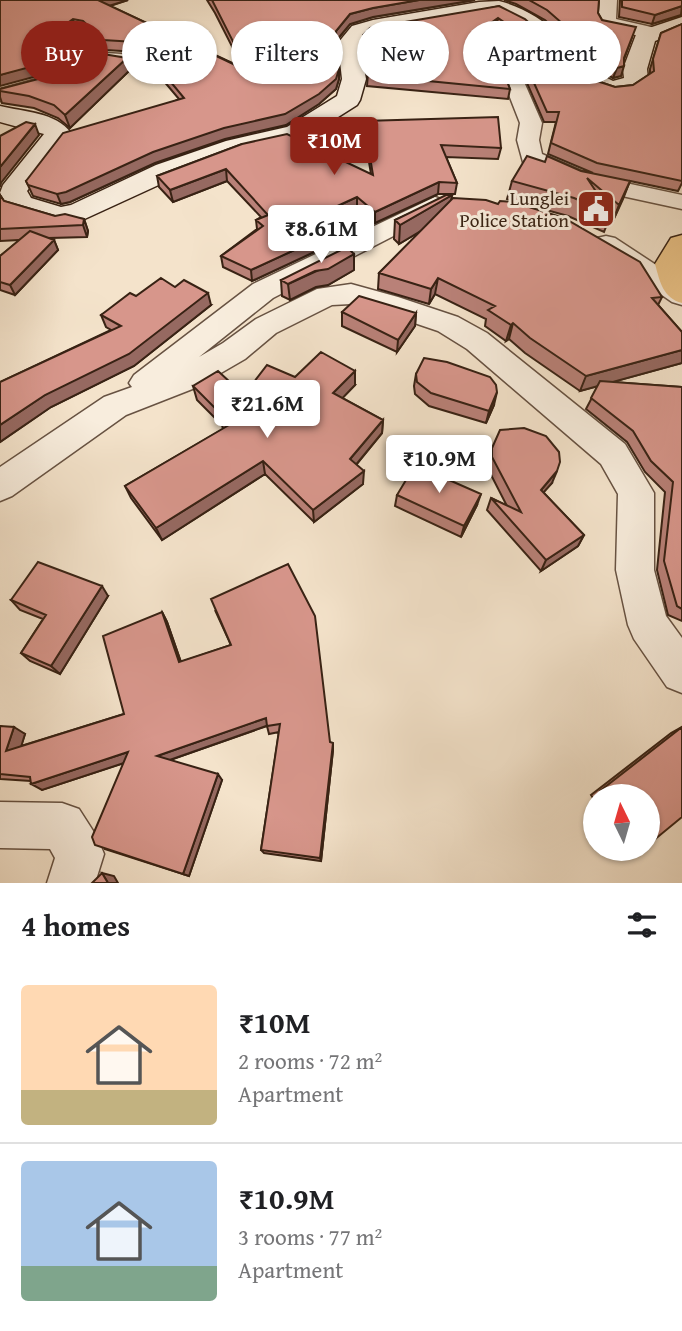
<!DOCTYPE html>
<html lang="en">
<head>
<meta charset="utf-8">
<style>
  body { margin:0; font-family:"Gentium Book Plus",serif; background:#f6f6f6; color:#202124; height:100vh; display:flex; flex-direction:column; font-size:26px; white-space:nowrap }
  * { box-sizing:border-box; margin:0 }
  p { font-size:23px; color:#757577 }
  .icon { flex:none; width:38px; height:38px; fill:none; stroke:currentColor; stroke-width:2; stroke-linecap:round; stroke-linejoin:round }
  .map { position:relative; height:883px; overflow:hidden }
  .panel { display:flex; flex-direction:column; background:#fff; flex:1 }
  .panel>* { flex:none }
  .banner { position:absolute; left:21px; top:21px; width:640px; height:63px; display:flex; gap:14px }
  .needle { width:46px; rotate:355deg }
  .fabs { position:absolute; left:583px; top:784px; display:grid; gap:14px }
  .fabs a { display:grid; place-items:center; width:77px; height:77px; border-radius:50%; background:#fff; box-shadow:0 2px 5px #0004; font-size:35px }
  .price { position:absolute; translate:-50% -60px; padding:0 16px; border-radius:7px; background:#fff; color:#222; font-size:23px; line-height:46px; filter:drop-shadow(0 2px 4px #0008) }
  .price::after { content:''; position:absolute; left:50%; top:42px; width:21px; height:16px; margin-left:-10px; background:inherit; clip-path:polygon(0 0,100% 0,50% 100%) }
  .price.active { background:#8f2418; color:#fff }
  ul { padding:0; list-style:none }
  li { display:flex; align-items:center; gap:21px; height:175px; padding:0 21px }
  li+li { border-top:2px solid #e0e0e0 }
  li span { display:grid; place-items:center; flex:none; width:196px; height:140px; border-radius:7px; color:#555 }
  li>.icon { margin-inline-start:auto }
  span .icon { width:84px; height:84px; fill:#fffc; stroke-width:1 }
  li b { font-size:30px }
  h2 { display:flex; justify-content:space-between; align-items:center; height:84px; padding:0 21px; font-size:30px }
  .tag { padding:0 24px; border-radius:32px; background:#fff; box-shadow:0 2px 5px #0004; font-size:24px; line-height:63px }
  .tag.active { background:#8f2418; color:#fff }
  .map>svg:first-child { display:block }
  .lines { fill:none; stroke-linecap:round; stroke-linejoin:round }
  .minor-casing { stroke:#675242; stroke-width:3 }
  .secondary-casing { stroke:#382214; stroke-width:3 }
  .primary-casing { stroke:#382214; stroke-width:3 }
  .minor { fill:#f8eddd; fill-rule:evenodd }
  .secondary { fill:#f8eddd; fill-rule:evenodd }
  .primary { fill:#eac286; fill-rule:evenodd }
  .wall { fill:#b98178; stroke:#382214; stroke-width:2 }
  .shaded-wall { fill:#966961; stroke:#382214; stroke-width:2 }
  .building { fill:#d7968b; stroke:#382214; stroke-width:2 }
  .labels { text-anchor:middle; dominant-baseline:central; stroke-width:6; stroke-linejoin:round; paint-order:stroke }
  .far-poi-label { font-size:19px; fill:#382214; stroke:#f8eddd; text-anchor:end }
</style>
</head>
<body>
<div class="map">
<svg width="682" height="883" viewBox="0 0 682 883">
  <rect width="100%" height="100%" fill="#f4e3cb"/>
  <filter id="stains"><feTurbulence type="fractalNoise" baseFrequency=".00286" numOctaves="4"/><feColorMatrix values="0 0 0 0 .2 0 0 0 0 .09 0 0 0 0 .02 0 0 0 .5 -.17"/></filter>
  <radialGradient id="worn" r=".72"><stop offset=".6" stop-color="#630" stop-opacity="0"/><stop offset="1" stop-color="#630" stop-opacity=".3"/></radialGradient>
  <g class="lines">
    <g class="minor-casing">
      <path id="minor" d="M599 0H617L616 19 660 29 662 33 653 39 600 27 598 23Z
        M495 30 504 36 542 123 539 140 542 154 593 176 682 195V209L576 186 523 162 517 140 520 123 486 36Z
        M77 31 84 33 105 53 138 55 161 61 164 65 161 69 154 71 105 64 99 74 0 101V89L84 66 89 59 68 37Z
        M435 197 444 200 447 205 444 210 273 298 199 357 223 343 256 319 317 289 351 284 398 297 458 317 487 333 625 444 654 493V570L666 616 682 638V693L667 687 634 639 628 625 616 570 618 494 601 464 467 349 438 331 379 311 351 304 332 305 276 333 245 359 195 388 126 415 12 496 0 501V467L104 397 132 387 129 383 134 375 253 284Z
        M606 236 615 238 682 282V305L672 302 597 250 593 244 597 238Z
        M0 802 62 803 79 809 97 837 104 854 95 883H47L55 858 50 849 0 848Z"/>
    </g>
    <g class="secondary-casing">
      <path id="secondary" d="M499 1C543 12 573 47 605 77L613 81 624 78 623 69 637 32 682 17V30L655 41 647 69 648 80C636 98 607 99 589 87 557 65 537 25 498 13L384 31 368 36 360 44 366 79 360 100 357 105 305 138 243 153 176 177 78 222 60 225 10 210 0 193 3 185 44 134 0 122V106C24 112 56 112 71 133L27 191 31 198 61 207 71 205 156 165 226 141 287 127 337 96 342 79 338 43 352 26 373 20 479 2Z"/>
    </g>
    <g class="primary-casing">
      <path id="primary" d="M682 235V303C663 298 660 282 655 264L671 238Z"/>
    </g>
    <use href="#minor" class="minor"/>
    <use href="#secondary" class="secondary"/>
    <use href="#primary" class="primary"/>
  </g>
  <path class="wall" d="M0 0H128L110 6 243 68 215 13 207 0H475L373 17 350 24 337 40 339 79 336 89 319 104 286 125 225 139 155 163 70 202 61 204 33 196 26 181 179 99 157 73 155 63 160 58 138 52 106 50 86 31 76 29 69 34 86 59 82 64Z
    M504 0H599L598 13 602 20 632 37 624 59 621 76 613 78 607 75 545 20 516 4Z
    M620 0H682V15L652 24 619 17Z
    M499 6 591 79 615 87 633 85 650 74V69L661 33 682 24V183L678 191 630 181 612 223 609 219 604 232 568 216 507 199 512 181 581 171 593 173 548 154 556 122H544L506 35 496 28 488 34 510 89 508 99 367 86 368 73 363 45V35Z
    M130 70 70 128 58 118 34 108 2 103 0 97V89Z
    M364 121 501 148 498 159 446 157 457 183 455 194H438L375 223 357 208 318 227 327 235V246L252 281 223 267 221 256 257 229 256 220 261 217 227 181 173 202 159 187 157 176 242 144 371 174 364 132Z
    M0 195 4 201 55 216 84 219 88 231 87 237 51 238 54 240 58 250 15 295 0 290V256L20 240 0 241Z
    M452 195 451 200 662 297 658 305 682 332V363L612 382 682 387V621L668 615 657 570 665 492 645 472 627 442 586 409 598 386 580 391 525 353 509 339 506 341 485 326 486 319 435 294 429 304 378 289 379 273 421 231 399 244 394 239 395 220Z
    M354 270 328 285 316 287 290 300 282 296 281 280Z
    M136 296 211 305 134 366 51 407 0 442V382L111 330 106 327 101 315Z
    M342 312 416 313 415 326 397 352 342 326Z
    M416 374 494 405 486 423 429 406 415 394 414 386Z
    M295 377 355 385 342 398 383 420 382 433 356 465 363 484 314 522 265 474 162 540 131 498 125 486 223 429 222 425 197 400 193 386 244 395Z
    M492 448 552 483 543 492 584 535 578 546 541 571 487 510 491 498 507 506 488 469V459Z
    M397 495 477 505 461 537 395 506Z
    M108 596 60 674 30 661 21 653 43 619 20 610 11 600Z
    M215 610 330 742 333 750 321 861 264 853 261 850 279 732 269 734 267 726 170 760 222 780 189 876 105 849 124 763 42 790 31 781 0 779V726L25 734 21 746 124 714 162 612 167 622 181 662 231 645Z
    M682 727 648 796H595V801L591 795 671 733Z"/>
  <path class="shaded-wall" d="M97 0H128L99 9Z
    M419 0H475L373 17 350 24 336 41V31L350 14 373 8Z
    M682 6 681 15 652 24 655 15Z
    M498 18 496 28 484 37 485 27Z
    M73 19 76 29 65 37 62 27Z
    M632 37 621 67 624 66 621 76 613 78 617 68Z
    M83 49 86 59 82 64 0 86V75Z
    M127 58 130 70 70 128 65 115Z
    M339 69V79L336 89 319 104 286 125 225 139 155 163 70 202 61 204 57 194Z
    M35 124 39 135 1 183 0 187V167Z
    M226 169 227 181 173 202 170 190Z
    M630 181 623 199 612 223 619 205Z
    M439 182 438 194 375 223V212Z
    M452 195 449 214 399 244 400 225Z
    M357 197V208L310 231 309 219Z
    M84 219 88 231 87 237 83 225Z
    M327 235V246L252 281 251 270Z
    M54 240 58 250 15 295 10 285Z
    M354 254V270L328 285 316 287 290 300 288 284Z
    M438 278 435 294 429 304 431 289Z
    M208 293 211 305 134 366 51 407 0 442V425L45 395Z
    M416 313 415 326 397 352 398 340Z
    M513 323 509 339 506 341 511 325Z
    M682 350V363L580 391 586 376Z
    M355 371V385L334 407 333 393Z
    M497 392 494 405 486 423 489 411Z
    M383 420 382 433 350 472V459Z
    M263 461 265 474 162 540 156 528Z
    M364 471 363 484 314 522 313 510Z
    M557 471 552 483 536 501 541 490Z
    M481 494 477 505 461 537 464 526Z
    M584 535 578 546 541 571 546 560Z
    M102 586 108 596 60 674 51 666Z
    M162 612 167 622 184 671 179 662Z
    M266 718 269 725 164 762 157 756Z
    M14 727 25 734 18 757 6 751Z
    M333 743V750L321 861 320 858Z
    M128 752 136 759 42 790 31 784Z
    M218 774 222 780 189 876 183 874Z
    M102 873 114 876 118 883H108Z"/>
  <path class="building" d="M0 0H98L248 71 212 0H419L373 8 350 14 336 31 339 69 336 79 319 94 285 114 224 128 153 152 66 192 57 194 28 185 26 181 63 133 184 98 155 63 165 55 160 48 136 42 103 40 83 21 73 19 62 27 83 49 79 54 0 75Z
    M529 0H599L598 13 602 20 636 27 624 58V66L617 68 610 65 547 10Z
    M622 0H682V6L655 15 622 7Z
    M499 6 525 19 591 79 615 87 633 85 654 71 653 59 661 33 682 24V181L597 163 551 143 559 112H547L508 25 498 18 485 27 510 89 367 75 369 68 363 35 370 28Z
    M103 54 127 58 65 115 54 105 29 96 0 91V89L96 64Z
    M498 117 501 148 441 145 457 183 439 182 375 212 357 197 309 219 327 235 251 270 221 256 263 226 256 220 268 215 226 169 170 190 157 176 242 144 287 134 373 175 364 121Z
    M26 122 35 124 0 167V136Z
    M527 156 545 162 547 156 581 171 630 181 619 205 587 178 611 214 574 198 512 181Z
    M0 195 4 201 55 216 65 214 84 219 83 225 0 229Z
    M446 195H452L400 225 395 220Z
    M453 198 486 200 498 204 500 201 513 202 564 218 640 262 662 297 652 298 682 332V350L586 376 530 338 513 323 511 325 488 310 495 306 438 278 431 289 379 273Z
    M30 231 54 240 10 285 0 282V256Z
    M347 247 354 254 328 269 315 271 288 284 281 280Z
    M161 278 175 287 184 280 208 293 129 354 45 395 0 425V382L121 326 101 315 130 293 136 296Z
    M359 296 416 313 398 340 342 312Z
    M321 352 355 371 333 393 383 420 350 459 364 471 313 510 263 461 156 528 125 486 229 425 220 418 223 416 193 386 218 371 244 395 267 365 295 377Z
    M424 358 447 362 490 377 496 385 497 392 489 411 431 393 417 382 416 374Z
    M600 381 682 387V609L677 606 664 561 673 482 651 461 633 431 591 398Z
    M524 428 546 436 559 452 560 462 557 471 541 490 584 535 546 560 491 498 521 512 492 457V448L500 430Z
    M415 465 481 494 464 526 397 495Z
    M38 562 102 586 51 666 21 653 46 615 11 600Z
    M288 564 315 616 330 742 333 743 320 858 261 850 280 724 267 726 266 718 157 756 218 774 183 874 95 845 92 837 128 752 31 784 30 777 0 774V726L14 727 6 751 124 714 103 636 162 612 179 662 231 645 211 599Z
    M682 727V817L648 845V796H604L600 791Z
    M102 873 108 883H92Z"/>
  <defs>
    <g id="civic-square" transform="scale(2.0125)"><rect x="-9" y="-9" width="18" height="18" rx="4" fill="#8f2418" stroke="#f8eddd"/><path d="M-.6-6.5H3V-4.5H.6V-3L4-1V1h2V6H-6V1h2V-1L-.6-3ZM-1.2 2.5V6h2.4V2.5Z" fill="#fff"/></g>
  </defs>
  <g fill-rule="evenodd">
    <use href="#civic-square" x="596" y="209"/>
  </g>
  <g class="labels">
    <g class="far-poi-label">
      <text x="569" y="198">Lunglei<tspan x="569" dy="22">Police Station</tspan></text>
    </g>
  </g>
  <rect width="100%" height="100%" filter="url(#stains)"/>
  <rect width="100%" height="100%" fill="url(#worn)"/>
</svg>
<div class="fabs">
<a><svg class="needle" viewBox="-14 -14 28 28"><path d="M0-13l5 13h-10z" fill="#e53935"/><path d="M0 13l5-13h-10z" fill="#757577"/></svg></a>
</div>
<b class="price active" style="left:334px;top:177px">₹10M</b>
<b class="price" style="left:321px;top:265px">₹8.61M</b>
<b class="price" style="left:267px;top:440px">₹21.6M</b>
<b class="price" style="left:439px;top:495px">₹10.9M</b>
<div class="banner">
<a class="tag active">Buy</a>
<a class="tag">Rent</a>
<a class="tag">Filters</a>
<a class="tag">New</a>
<a class="tag">Apartment</a>
</div>
</div>
<section class="panel">
<h2>4 homes<svg class="icon" aria-label="filters" viewBox="0 0 24 24"><path d="M4 7h16M4 17h16"/><circle cx="9" cy="7" r="2"/><circle cx="15" cy="17" r="2"/></svg></h2>
<ul>
<li><span style="background:linear-gradient(#ffd9b3 75%,#c2b280 0)"><svg class="icon" aria-label="home" viewBox="0 0 24 24"><path d="M3 11l9-7 9 7M6 9v11h12V9"/></svg></span><div><b>₹10M</b><p>2 rooms · 72 m²</p><p>Apartment</p></div></li>
<li><span style="background:linear-gradient(#a9c7e8 75%,#7fa58c 0)"><svg class="icon" aria-label="home" viewBox="0 0 24 24"><path d="M3 11l9-7 9 7M6 9v11h12V9"/></svg></span><div><b>₹10.9M</b><p>3 rooms · 77 m²</p><p>Apartment</p></div></li>
</ul>
</section>
</body>
</html>
